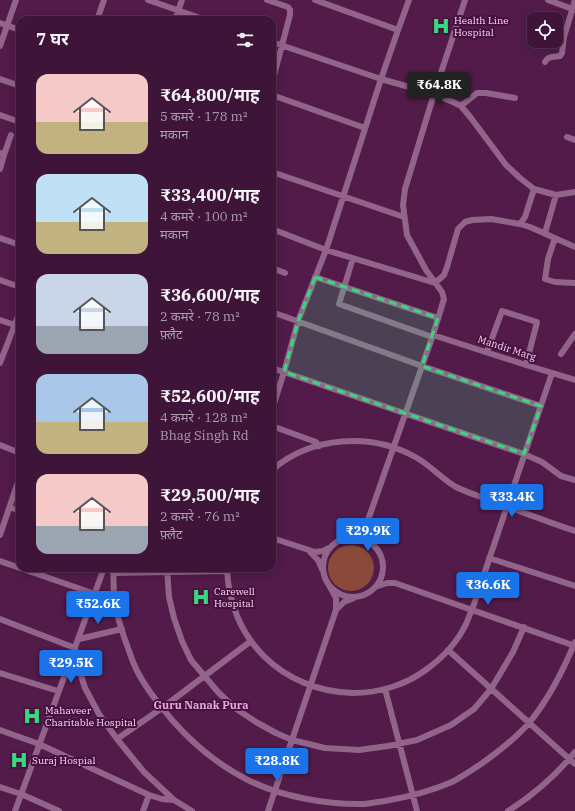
<!DOCTYPE html>
<html lang="hi">
<head>
<meta charset="utf-8">
<style>
  body { margin:0; font-family:"IBM Plex Serif","Noto Sans Devanagari",serif; background:#451d40; color:#f1f3f6; height:100vh; display:flex; flex-direction:column; font-size:15px; white-space:nowrap }
  * { box-sizing:border-box; margin:0 }
  p { font-size:13px; color:#ad9eae }
  .icon { flex:none; width:22px; height:22px; fill:none; stroke:currentColor; stroke-width:2; stroke-linecap:round; stroke-linejoin:round }
  .map { position:relative; flex:1; overflow:hidden }
  .details { position:absolute; left:16px; top:16px; width:260px; height:556px; display:flex; flex-direction:column; background:#3e1438; border-radius:12px; box-shadow:0 2px 10px #0003,0 0 0 1px #573353 }
  .details>* { flex:none }
  .tools { position:absolute; left:527px; top:12px; display:grid; gap:8px }
  .tools a { display:grid; place-items:center; width:36px; height:36px; border-radius:8px; background:#3e1438; box-shadow:0 2px 10px #0003,0 0 0 1px #573353; font-size:20px }
  .price { position:absolute; translate:-50% -34px; padding:0 9px; border-radius:4px; background:#1a73e8; color:#fff; font-size:13px; line-height:26px; filter:drop-shadow(0 1px 2px #0008) }
  .price::after { content:''; position:absolute; left:50%; top:24px; width:12px; height:9px; margin-left:-6px; background:inherit; clip-path:polygon(0 0,100% 0,50% 100%) }
  .price.active { background:#222; color:#fff }
  ul { padding:0; list-style:none }
  li { display:flex; align-items:center; gap:12px; height:100px; padding:0 20px }
  li span { display:grid; place-items:center; flex:none; width:112px; height:80px; border-radius:12px; color:#555 }
  li>.icon { margin-inline-start:auto }
  span .icon { width:48px; height:48px; fill:#fffc; stroke-width:1 }
  li b { font-size:17px }
  h2 { display:flex; justify-content:space-between; align-items:center; height:48px; padding:0 20px; font-size:17px }
  .map>svg:first-child { display:block }
  .green { fill:#8a4a3b }
  .lines { fill:none; stroke-linecap:round; stroke-linejoin:round }
  .minor { stroke:#93648a; stroke-width:6 }
  .marked { fill:#39d87f; fill-opacity:0.2; stroke:#39d87f; stroke-width:3; stroke-dasharray:8 5; stroke-linejoin:round }
  .labels { text-anchor:middle; dominant-baseline:central; stroke-width:4; stroke-linejoin:round; paint-order:stroke }
  .poi-label { font-size:10px; fill:#fbd8f3; stroke:#46103f; text-anchor:start }
  .street-label { font-size:10px; fill:#fbd8f3; stroke:#46103f }
  .neighbourhood-label { font-size:11px; font-weight:bold; fill:#e8a6db; stroke:#46103f }
</style>
</head>
<body>
<div class="map">
<svg width="575" height="811" viewBox="0 0 575 811">
  <rect width="100%" height="100%" fill="#521b4a"/>
  <path class="green" d="M328 568a23 23 0 1 1 46 0a23 23 0 1 1-46 0Z"/>
  <g class="lines">
    <path class="minor" d="M148 0 206 20
      M267 0 288 7 290 10V15L272 83
      M315 0 398 30
      M548 0 575 10
      M97 20 104 0
      M175 20 182 0
      M0 23 20 30
      M272 42 381 79 434 94 453 102 461 106 471 118 506 165 520 178 534 189 556 195 575 192
      M0 46 16 0
      M545 62C548 56 553 57 560 56L562 53 564 37 575 0
      M0 79 20 86
      M272 95 365 128
      M461 106 477 93H486L515 98
      M0 115 20 122
      M567 137 575 140
      M0 153 4 155 0 169
      M4 155 11 135
      M272 172 404 217
      M520 224 525 217 534 189
      M272 229 326 250 435 283 444 275 447 267 458 229 465 222 472 220 491 219 520 224 530 227 575 247
      M545 233 556 195
      M0 238 20 245
      M555 238 548 259 545 279 555 282 575 283
      M353 258 339 304 432 337
      M272 268 285 273
      M315 277 438 318
      M0 280 20 287
      M272 312 422 366 541 406
      M0 320 15 325
      M433 335 526 365 575 380
      M487 352 502 311 537 322 526 365
      M561 354 575 334
      M0 363 20 311
      M272 368 524 454 542 462 561 476 575 480
      M272 410 284 372 298 321 326 250 381 79 398 30 409 0
      M272 426 316 442 319 446
      M0 445 20 453
      M272 470C311 436 372 432 417 458 431 466 442 479 456 487 468 493 482 497 495 502 522 512 548 522 575 531
      M10 507 20 511
      M368 522V536L371 542
      M0 535 20 476
      M323 567a30 30 0 1 1 60 0a30 30 0 1 1-60 0Z
      M352 537C362 533 363 528 368 520L433 335 444 299 442 292 426 270 407 235 403 205 405 189 434 94 465 0
      M272 538 315 552 323 551 329 548
      M309 551 318 560 322 569
      M489 558 575 586
      M0 561 95 594
      M113 568C114 580 113 593 115 605 117 616 121 627 124 637 127 645 130 654 133 662 142 684 158 703 172 720 194 745 218 765 248 780 281 797 329 805 365 804 372 803 378 802 385 801 408 797 431 791 452 782 462 777 472 770 481 764 498 752 515 739 529 723 549 699 563 671 575 642
      M167 568 169 597 174 618 182 641 191 660 218 692 235 708 256 722 276 733 292 740 325 748 359 750 388 746 417 740 451 725 474 709 491 689 513 652 524 627
      M227 568C229 639 282 691 353 693 379 693 406 685 427 669 442 658 456 644 465 626 468 621 469 615 472 610L552 373
      M114 573 227 571
      M375 587 387 583H395L575 646
      M336 610 344 602 354 598
      M0 619 75 648 78 666 85 688 99 714 117 739 144 772 174 800 192 811
      M79 639 122 629
      M448 650 575 764
      M0 673 58 691
      M385 689 417 811
      M0 730 39 744 149 795 162 799 174 800
      M117 739 162 708 251 641
      M0 787 21 794 59 811
      M15 811C44 730 75 649 104 568
      M143 811 149 795
      M268 811 336 610V598L329 585
      M508 811C532 796 557 774 575 752"/>
  </g>
  <path class="marked" d="M315 277 438 318 422 366 541 406 524 454 284 372 298 321Z"/>
  <defs>
    <g id="hospital-bare" transform="scale(1.38)"><path d="M-5-5h3v3.5h4V-5h3V5h-3V1.5h-4V5h-3Z" fill="#39d87f" stroke="#46103f" stroke-width="2.5" paint-order="stroke"/></g>
  </defs>
  <g fill-rule="evenodd">
    <use href="#hospital-bare" x="441" y="26"/>
    <use href="#hospital-bare" x="201" y="597"/>
    <use href="#hospital-bare" x="32" y="716"/>
    <use href="#hospital-bare" x="19" y="760"/>
  </g>
  <g class="labels">
    <g class="poi-label">
      <text x="454" y="20">Health Line<tspan x="454" dy="12">Hospital</tspan></text>
      <text x="214" y="591">Carewell<tspan x="214" dy="12">Hospital</tspan></text>
      <text x="45" y="710">Mahaveer<tspan x="45" dy="12">Charitable Hospital</tspan></text>
      <text x="32" y="760">Suraj Hospial</text>
    </g>
    <g class="street-label">
      <text transform="translate(507 348) rotate(18)">Mandir Marg</text>
    </g>
    <g class="neighbourhood-label">
      <text x="201" y="705">Guru Nanak Pura</text>
    </g>
  </g>
</svg>
<div class="tools">
<a><svg class="icon" aria-label="locate" viewBox="0 0 24 24"><circle cx="12" cy="12" r="6"/><path d="M12 2v4M12 18v4M2 12h4M18 12h4"/></svg></a>
</div>
<b class="price active" style="left:439px;top:106px">₹64.8K</b>
<b class="price" style="left:512px;top:518px">₹33.4K</b>
<b class="price" style="left:368px;top:552px">₹29.9K</b>
<b class="price" style="left:488px;top:606px">₹36.6K</b>
<b class="price" style="left:98px;top:625px">₹52.6K</b>
<b class="price" style="left:71px;top:684px">₹29.5K</b>
<b class="price" style="left:277px;top:782px">₹28.8K</b>
<section class="details">
<h2>7 घर<svg class="icon" aria-label="filters" viewBox="0 0 24 24"><path d="M4 7h16M4 17h16"/><circle cx="9" cy="7" r="2"/><circle cx="15" cy="17" r="2"/></svg></h2>
<ul>
<li><span style="background:linear-gradient(#f6c9c9 60%,#c2b280 0)"><svg class="icon" aria-label="home" viewBox="0 0 24 24"><path d="M3 11l9-7 9 7M6 9v11h12V9"/></svg></span><div><b>₹64,800/माह</b><p>5 कमरे · 178 m²</p><p>मकान</p></div></li>
<li><span style="background:linear-gradient(#bfe0f5 60%,#c2b280 0)"><svg class="icon" aria-label="home" viewBox="0 0 24 24"><path d="M3 11l9-7 9 7M6 9v11h12V9"/></svg></span><div><b>₹33,400/माह</b><p>4 कमरे · 100 m²</p><p>मकान</p></div></li>
<li><span style="background:linear-gradient(#c9d6e8 65%,#9aa5b1 0)"><svg class="icon" aria-label="home" viewBox="0 0 24 24"><path d="M3 11l9-7 9 7M6 9v11h12V9"/></svg></span><div><b>₹36,600/माह</b><p>2 कमरे · 78 m²</p><p>फ़्लैट</p></div></li>
<li><span style="background:linear-gradient(#a9c7e8 60%,#c2b280 0)"><svg class="icon" aria-label="home" viewBox="0 0 24 24"><path d="M3 11l9-7 9 7M6 9v11h12V9"/></svg></span><div><b>₹52,600/माह</b><p>4 कमरे · 128 m²</p><p>Bhag Singh Rd</p></div></li>
<li><span style="background:linear-gradient(#f6c9c9 65%,#9aa5b1 0)"><svg class="icon" aria-label="home" viewBox="0 0 24 24"><path d="M3 11l9-7 9 7M6 9v11h12V9"/></svg></span><div><b>₹29,500/माह</b><p>2 कमरे · 76 m²</p><p>फ़्लैट</p></div></li>
</ul>
</section>
</div>
</body>
</html>
